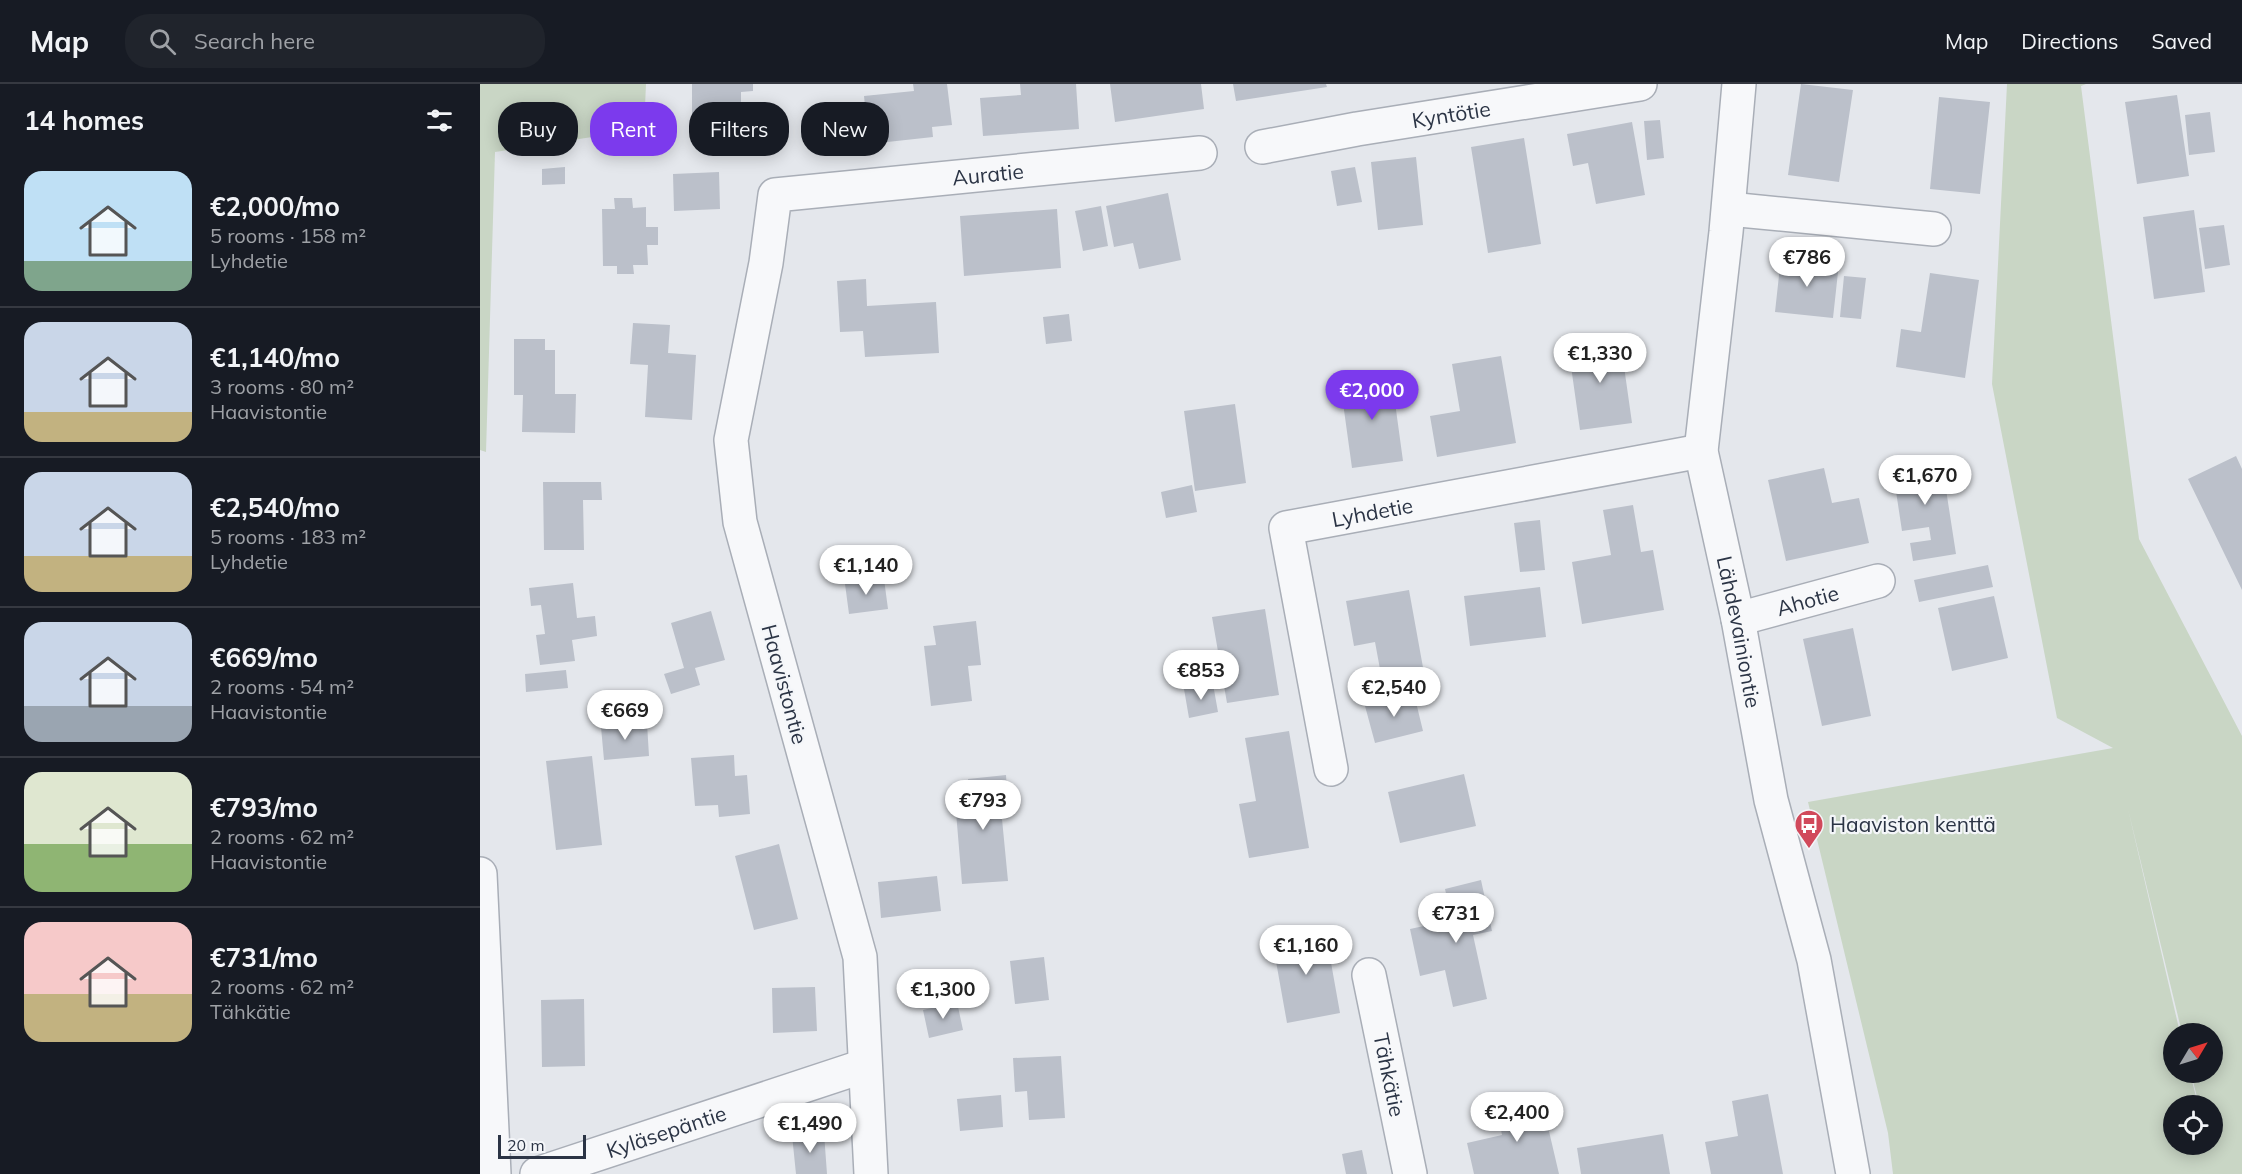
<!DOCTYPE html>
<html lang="en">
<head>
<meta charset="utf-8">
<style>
  body { margin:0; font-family:Mulish,sans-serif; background:#20242c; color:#f1f3f6; height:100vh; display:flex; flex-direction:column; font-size:22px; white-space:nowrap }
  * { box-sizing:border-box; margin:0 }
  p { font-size:20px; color:#9ea1a6 }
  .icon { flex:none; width:33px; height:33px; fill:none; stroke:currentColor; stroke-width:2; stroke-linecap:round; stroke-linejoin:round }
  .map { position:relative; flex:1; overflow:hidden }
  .panel { display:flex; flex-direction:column; background:#171b24; width:480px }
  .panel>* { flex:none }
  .hud { position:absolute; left:18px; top:18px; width:570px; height:54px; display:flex; gap:12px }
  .needle { width:39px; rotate:52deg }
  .buttons { position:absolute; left:1683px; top:939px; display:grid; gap:12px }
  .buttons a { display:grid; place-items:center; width:60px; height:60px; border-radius:50%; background:#171b24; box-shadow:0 3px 15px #0003; font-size:30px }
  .scale { position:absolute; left:18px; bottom:15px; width:88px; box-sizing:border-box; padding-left:6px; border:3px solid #2b3445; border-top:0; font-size:16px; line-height:21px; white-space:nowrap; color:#2b3445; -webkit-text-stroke:4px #f4f6f9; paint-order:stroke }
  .price { position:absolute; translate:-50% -51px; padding:0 14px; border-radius:21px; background:#fff; color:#222; font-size:20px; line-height:39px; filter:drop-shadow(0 2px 3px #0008) }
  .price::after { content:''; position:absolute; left:50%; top:36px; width:18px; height:14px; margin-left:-9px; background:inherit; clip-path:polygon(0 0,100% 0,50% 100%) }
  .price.selected { background:#7c3aed; color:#fff }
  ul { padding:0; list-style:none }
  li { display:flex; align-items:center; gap:18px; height:150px; padding:0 24px }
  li+li { border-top:2px solid #363941 }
  li span { display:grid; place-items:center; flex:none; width:168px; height:120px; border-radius:18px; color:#555 }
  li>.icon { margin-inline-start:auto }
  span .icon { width:72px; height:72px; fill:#fffc; stroke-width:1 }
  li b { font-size:26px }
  h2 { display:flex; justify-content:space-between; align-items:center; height:72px; padding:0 24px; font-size:26px }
  .pill { padding:0 21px; border-radius:24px; background:#171b24; box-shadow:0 3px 15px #0003; font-size:21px; line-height:54px }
  .pill.selected { background:#7c3aed; color:#fff }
  header { display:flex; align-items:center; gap:36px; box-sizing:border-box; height:84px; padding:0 30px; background:#171b24; border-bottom:2px solid #363941 }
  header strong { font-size:28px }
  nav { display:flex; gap:33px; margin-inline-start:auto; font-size:21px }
  .search { width:420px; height:54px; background:#20242c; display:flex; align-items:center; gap:15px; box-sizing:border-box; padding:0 21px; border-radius:24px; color:#9ea1a6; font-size:22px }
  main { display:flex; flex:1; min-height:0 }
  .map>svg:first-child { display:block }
  .green { fill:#c9d6c5; fill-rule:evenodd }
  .building { fill:#bbc0ca }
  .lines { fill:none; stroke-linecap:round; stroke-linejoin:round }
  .minor-casing { stroke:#a9aeb7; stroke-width:36 }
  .minor { stroke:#f7f8fa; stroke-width:33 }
  .labels { text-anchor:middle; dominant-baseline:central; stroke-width:4.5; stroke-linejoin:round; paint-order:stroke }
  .street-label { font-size:21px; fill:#2b3445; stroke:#f4f6f9 }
  .poi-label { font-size:21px; fill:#2b3445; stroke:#f4f6f9; text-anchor:start }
</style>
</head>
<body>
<header>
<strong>Map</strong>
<div class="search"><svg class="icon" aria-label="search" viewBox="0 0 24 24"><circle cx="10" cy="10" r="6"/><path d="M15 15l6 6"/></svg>Search here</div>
<nav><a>Map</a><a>Directions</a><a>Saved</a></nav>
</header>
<main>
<section class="panel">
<h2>14 homes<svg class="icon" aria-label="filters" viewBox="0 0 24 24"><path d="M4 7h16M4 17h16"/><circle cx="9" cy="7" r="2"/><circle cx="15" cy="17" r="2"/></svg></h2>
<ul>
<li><span style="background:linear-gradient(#bfe0f5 75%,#7fa58c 0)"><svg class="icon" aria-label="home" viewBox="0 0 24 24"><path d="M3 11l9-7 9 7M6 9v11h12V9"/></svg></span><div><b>€2,000/mo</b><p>5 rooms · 158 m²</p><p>Lyhdetie</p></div></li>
<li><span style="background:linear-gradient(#c9d6e8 75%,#c2b280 0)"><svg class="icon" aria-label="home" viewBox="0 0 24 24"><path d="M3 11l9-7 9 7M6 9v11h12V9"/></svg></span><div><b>€1,140/mo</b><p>3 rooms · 80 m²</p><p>Haavistontie</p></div></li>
<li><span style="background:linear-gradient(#c9d6e8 70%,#c2b280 0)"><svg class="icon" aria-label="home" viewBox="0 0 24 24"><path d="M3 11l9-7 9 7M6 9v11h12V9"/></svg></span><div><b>€2,540/mo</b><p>5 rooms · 183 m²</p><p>Lyhdetie</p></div></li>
<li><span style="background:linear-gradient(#c9d6e8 70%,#9aa5b1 0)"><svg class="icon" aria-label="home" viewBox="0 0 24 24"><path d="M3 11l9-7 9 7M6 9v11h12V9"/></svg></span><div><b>€669/mo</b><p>2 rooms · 54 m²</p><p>Haavistontie</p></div></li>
<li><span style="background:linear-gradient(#dfe7d0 60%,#8fb573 0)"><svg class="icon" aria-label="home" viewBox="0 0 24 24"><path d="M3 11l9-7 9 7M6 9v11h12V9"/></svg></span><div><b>€793/mo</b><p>2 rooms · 62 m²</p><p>Haavistontie</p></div></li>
<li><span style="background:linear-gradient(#f6c9c9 60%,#c2b280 0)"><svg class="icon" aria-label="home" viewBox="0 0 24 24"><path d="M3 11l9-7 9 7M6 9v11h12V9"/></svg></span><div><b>€731/mo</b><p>2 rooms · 62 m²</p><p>Tähkätie</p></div></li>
</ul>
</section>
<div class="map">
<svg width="1762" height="1090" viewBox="0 0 1762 1090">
  <rect width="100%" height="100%" fill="#e4e7ec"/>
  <path class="green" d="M0 0H166L164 45 15 68 6 368 0 366Z
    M1527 0H1606L1601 2 1659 455 1762 652V1090H1413L1408 1049 1328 718 1633 664 1577 634 1512 300ZM1648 725 1702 949 1732 950V988L1711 989 1719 1021 1732 1022V1060H1694V1022L1718 1021 1710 989 1694 988V950L1700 949Z"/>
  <path class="building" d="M212 0H273V7L261 8V55H212Z
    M433 0H467L472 41 452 43 453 53 389 60 384 12 434 7Z
    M540 0H596L599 45 503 52 500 14 541 11Z
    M630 0H721L724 25 635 38Z
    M753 0H846L847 3 756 17Z
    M1321 0 1373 6 1359 98 1308 91Z
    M1697 11 1709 92 1657 100 1645 18Z
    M1459 13 1510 18 1500 110 1450 105Z
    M1730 28 1735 68 1709 71 1705 31Z
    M1180 36 1184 74 1167 76 1164 37Z
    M1152 38 1165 111 1116 120 1108 79 1093 82 1087 50Z
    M1044 54 1061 160 1008 169 991 63Z
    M936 73 943 141 898 146 891 78Z
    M85 83V100L62 101V85Z
    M875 83 882 118 857 122 851 87Z
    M239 88 240 125 194 127 193 90Z
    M688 109 701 176 659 185 653 159 634 163 626 122Z
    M134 114H152L153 124 166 123V143H178V161H167L168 181H153L154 190H137V182H123L122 125H135Z
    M621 122 628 162 603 167 595 127Z
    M577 125 581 184 484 192 480 132Z
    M1714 126 1725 208 1674 215 1663 133Z
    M1744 141 1750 181 1725 185 1719 144Z
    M1301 173 1359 179 1353 234 1295 228Z
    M1450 189 1499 196 1485 294 1416 283 1421 245 1441 248Z
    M1364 192 1386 194 1381 235 1360 233Z
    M386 195 387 222 456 218 459 269 385 273 383 247 360 248 357 197Z
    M589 230 592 257 566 260 563 233Z
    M153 239 190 241 188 269 216 271 212 336 165 333 168 281 150 280Z
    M1140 254 1152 339 1100 346 1088 261Z
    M34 255H65V266H75V310H96L95 349 42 348 43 311H34Z
    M1021 272 1036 359 957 373 950 332 980 327 972 280Z
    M911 289 923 377 872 384 860 297Z
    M755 320 766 399 715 407 704 327Z
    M1756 372 1762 385V506L1708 395Z
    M1461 373 1476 470 1433 477 1430 459 1451 456 1449 443 1422 447 1412 381Z
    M1344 384 1352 419 1379 414 1389 459 1306 477 1288 396Z
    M63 398H121L122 416H103L104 466H64Z
    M712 401 717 428 686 434 681 408Z
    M1153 421 1161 468 1173 466 1184 526 1102 540 1092 478 1131 471 1123 426Z
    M1060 436 1065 486 1040 488 1034 439Z
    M1508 481 1513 503 1439 518 1434 496Z
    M404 495 408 525 369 530 365 500Z
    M93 499 97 534 115 532 117 552 92 556 95 577 60 581 56 551 65 550 61 521 51 522 49 504Z
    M1060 503 1066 553 990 562 984 512Z
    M929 506 944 589 902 596 895 558 874 562 866 517Z
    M1514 512 1528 574 1472 587 1458 524Z
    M785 525 799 611 747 619 732 533Z
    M231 527 245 576 215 584 220 601 191 610 184 590 204 584 191 539Z
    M496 537 501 581 488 582 492 617 451 622 444 562 456 561 453 542Z
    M1373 544 1391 632 1342 642 1323 555Z
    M86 586 88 604 46 608 45 590Z
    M733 600 738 628 709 634 704 605Z
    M934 610 943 647 895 659 885 622Z
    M167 639 169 672 124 676 121 643Z
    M809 647 829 764 769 774 759 720 776 717 765 654Z
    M254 671 255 692 267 691 270 730 239 733 238 721 215 722 211 674Z
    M112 672 122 761 76 766 66 677Z
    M984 690 996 742 920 759 908 708Z
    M526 691 529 734 522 735 528 797 482 800 475 716 490 715 488 695Z
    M299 760 318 835 274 846 255 772Z
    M457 792 461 827 401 834 398 798Z
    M1001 796 1012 847 993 851 1007 915 973 923 965 886 940 892 930 845 972 836 965 805Z
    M845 845 860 929 807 939 792 855Z
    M564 873 569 916 535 920 530 877Z
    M335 903 337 947 293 949 292 904Z
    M104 915 105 982 62 983 61 916Z
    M477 918 483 946 449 954 443 926Z
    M581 972 585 1034 549 1036 547 1007 535 1008 533 974Z
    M1288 1010 1303 1090H1231L1225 1058 1258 1052 1252 1017Z
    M521 1011 523 1043 480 1047 477 1015Z
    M1061 1013 1079 1090H994L987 1059 1022 1051 1017 1024Z
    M344 1049 347 1090H316L312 1051Z
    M1183 1050 1190 1090H1101L1097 1064Z
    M882 1066 887 1090H866L862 1070Z"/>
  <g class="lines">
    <g class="minor-casing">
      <g id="minor">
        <path id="s1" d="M1259 0 1246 148 1221 367 1258 535 1291 716 1334 876 1373 1090"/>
        <path id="s2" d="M782 63 877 45 1160 0"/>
        <path d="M1249 125 1454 145"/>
        <path id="s3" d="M1258 535 1398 497"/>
        <path id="s4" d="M851 685 806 444 1221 367"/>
        <path d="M0 790 14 1090"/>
        <path id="s5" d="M889 891 930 1090"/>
        <path id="s6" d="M57 1090 384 982"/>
        <path id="s7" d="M391 1090 380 873 260 438 251 356 286 179 295 111 720 69"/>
      </g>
    </g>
    <use href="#minor" class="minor"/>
  </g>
  <defs>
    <g id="bus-pin" transform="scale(1.5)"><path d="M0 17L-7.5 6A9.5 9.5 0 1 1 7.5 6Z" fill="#d1495b" stroke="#f4f6f9"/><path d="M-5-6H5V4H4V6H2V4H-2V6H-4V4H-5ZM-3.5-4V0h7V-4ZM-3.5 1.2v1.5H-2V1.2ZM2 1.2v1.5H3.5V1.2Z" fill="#fff"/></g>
  </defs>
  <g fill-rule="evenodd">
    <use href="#bus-pin" x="1329" y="740"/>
  </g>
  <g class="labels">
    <g class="street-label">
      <text stroke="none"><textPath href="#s2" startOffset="192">Kyntötie</textPath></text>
      <text stroke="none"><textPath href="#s7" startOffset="1214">Auratie</textPath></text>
      <text stroke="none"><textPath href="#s4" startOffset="333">Lyhdetie</textPath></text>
      <text stroke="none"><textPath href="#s3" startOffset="72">Ahotie</textPath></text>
      <text stroke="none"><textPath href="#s1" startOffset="554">Lähdevainiontie</textPath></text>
      <text transform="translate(305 600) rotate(75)">Haavistontie</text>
      <text stroke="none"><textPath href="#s5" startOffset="102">Tähkätie</textPath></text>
      <text stroke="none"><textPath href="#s6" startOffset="136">Kyläsepäntie</textPath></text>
    </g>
    <g class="poi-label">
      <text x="1350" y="740">Haaviston kenttä</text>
    </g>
  </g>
</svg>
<div class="buttons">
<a><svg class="needle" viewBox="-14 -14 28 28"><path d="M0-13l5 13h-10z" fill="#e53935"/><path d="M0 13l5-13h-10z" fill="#9ea1a6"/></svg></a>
<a><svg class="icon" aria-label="locate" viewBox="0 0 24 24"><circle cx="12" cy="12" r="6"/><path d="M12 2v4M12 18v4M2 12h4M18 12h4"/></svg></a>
</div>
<div class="scale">20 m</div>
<b class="price" style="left:1327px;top:204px">€786</b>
<b class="price" style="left:1120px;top:300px">€1,330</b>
<b class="price selected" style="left:892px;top:337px">€2,000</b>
<b class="price" style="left:1445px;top:422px">€1,670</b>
<b class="price" style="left:386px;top:512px">€1,140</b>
<b class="price" style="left:721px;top:617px">€853</b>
<b class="price" style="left:914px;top:634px">€2,540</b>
<b class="price" style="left:145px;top:657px">€669</b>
<b class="price" style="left:503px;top:747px">€793</b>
<b class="price" style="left:976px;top:860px">€731</b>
<b class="price" style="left:826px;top:892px">€1,160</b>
<b class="price" style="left:463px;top:936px">€1,300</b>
<b class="price" style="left:1037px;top:1059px">€2,400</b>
<b class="price" style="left:330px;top:1070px">€1,490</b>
<div class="hud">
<a class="pill">Buy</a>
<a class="pill selected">Rent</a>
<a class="pill">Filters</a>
<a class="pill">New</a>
</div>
</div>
</main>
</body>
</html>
